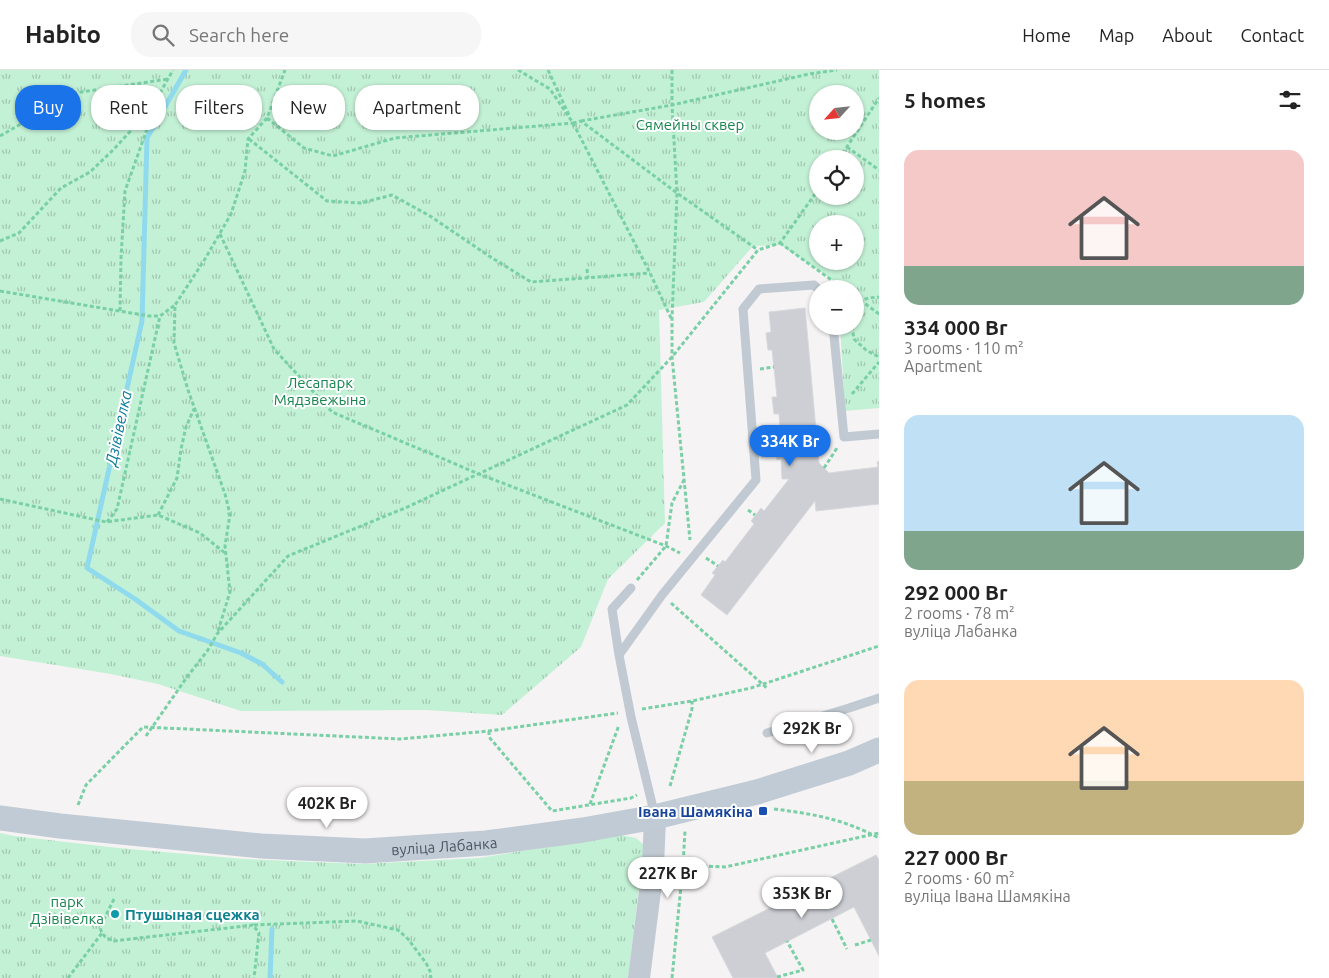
<!DOCTYPE html>
<html lang="en">
<head>
<meta charset="utf-8">
<style>
  body { margin:0; font-family:Ubuntu,sans-serif; background:#f6f6f6; color:#222; height:100vh; display:flex; flex-direction:column; font-size:19px; white-space:nowrap }
  * { box-sizing:border-box; margin:0 }
  p { font-size:16px; color:#767676 }
  .icon { flex:none; width:28px; height:28px; fill:none; stroke:currentColor; stroke-width:2; stroke-linecap:round; stroke-linejoin:round }
  .map { position:relative; flex:1; overflow:hidden }
  .details { display:flex; flex-direction:column; background:#fff; width:450px }
  .details>* { flex:none }
  .hud { position:absolute; left:15px; top:15px; width:475px; height:45px; display:flex; gap:10px }
  .needle { width:32px; rotate:243deg }
  .controls { position:absolute; left:809px; top:15px; display:grid; gap:10px }
  .controls a { display:grid; place-items:center; width:55px; height:55px; border-radius:50%; background:#fff; box-shadow:0 1px 4px #0004; font-size:25px }
  .price { position:absolute; translate:-50% -42px; padding:0 11px; border-radius:18px; background:#fff; color:#222; font-size:16px; line-height:32px; filter:drop-shadow(0 1px 2px #0008) }
  .price::after { content:''; position:absolute; left:50%; top:30px; width:15px; height:11px; margin-left:-8px; background:inherit; clip-path:polygon(0 0,100% 0,50% 100%) }
  .price.on { background:#1a73e8; color:#fff }
  ul { padding:0; list-style:none }
  li { display:grid; align-content:center; gap:10px; height:265px; padding:0 25px }
  li span { display:grid; place-items:center; height:155px; border-radius:15px; color:#555 }
  li>.icon { margin-inline-start:auto }
  span .icon { width:90px; height:90px; fill:#fffc; stroke-width:1 }
  li b { font-size:21px }
  h2 { display:flex; justify-content:space-between; align-items:center; height:60px; padding:0 25px; font-size:21px }
  .chip { padding:0 18px; border-radius:20px; background:#fff; box-shadow:0 1px 4px #0004; font-size:18px; line-height:45px }
  .chip.on { background:#1a73e8; color:#fff }
  header { display:flex; align-items:center; gap:30px; box-sizing:border-box; height:70px; padding:0 25px; background:#fff; border-bottom:1px solid #e0e0e0 }
  header strong { font-size:24px }
  nav { display:flex; gap:28px; margin-inline-start:auto; font-size:18px }
  .search { width:350px; height:45px; background:#f6f6f6; display:flex; align-items:center; gap:12px; box-sizing:border-box; padding:0 18px; border-radius:20px; color:#767676; font-size:19px }
  main { display:flex; flex:1; min-height:0 }
  .map>svg:first-child { display:block }
  .park { fill:url(#park-tufts); fill-rule:evenodd }
  .lines { fill:none; stroke-linecap:round; stroke-linejoin:round }
  .stream { stroke:#90daee; stroke-width:5 }
  .building { fill:#cdcfd5; stroke:#d7d9de }
  .path { stroke:#7ad0a6; stroke-width:3; stroke-dasharray:4 2.5; stroke-linecap:butt }
  .service { stroke:#c1cad2; stroke-width:9 }
  .tertiary { stroke:#c1cad2; stroke-width:22 }
  .secondary { stroke:#c1cbd6; stroke-width:25 }
  .transit-dot { fill:#1a4fb4; stroke:#fff; stroke-width:2 }
  .culture-dot { fill:#0f9aa8; stroke:#fff; stroke-width:2 }
  .labels { text-anchor:middle; dominant-baseline:central; stroke-width:4; stroke-linejoin:round; paint-order:stroke }
  .park-label { font-size:15px; fill:#17864f; stroke:#fff }
  .transit-label { font-size:15px; font-weight:bold; fill:#164399; stroke:#fff; text-anchor:end }
  .street-label { font-size:15px; fill:#4a5661; stroke:#fff }
  .culture-label { font-size:15px; font-weight:bold; fill:#0d838f; stroke:#fff; text-anchor:start }
  .water-label { font-size:16px; font-style:italic; fill:#0c7c9b; stroke:#fff }
</style>
</head>
<body>
<header>
<strong>Habito</strong>
<div class="search"><svg class="icon" aria-label="search" viewBox="0 0 24 24"><circle cx="10" cy="10" r="6"/><path d="M15 15l6 6"/></svg>Search here</div>
<nav><a>Home</a><a>Map</a><a>About</a><a>Contact</a></nav>
</header>
<main>
<div class="map">
<svg width="879" height="908" viewBox="0 0 879 908">
  <defs>
    <pattern id="park-tufts" width="24" height="20" patternUnits="userSpaceOnUse" patternTransform="scale(1.25)"><rect width="24" height="20" fill="#c3f1d5"/><path d="M3 7l-1-3M5 7V3M7 7l1-3M15 17l-1-3M17 17v-4M19 17l1-3" fill="none" stroke="#a0c6b0"/></pattern>
  </defs>
  <rect width="100%" height="100%" fill="#f5f3f3"/>
  <path class="park" d="M0 0H879V338L845 341 840 256H855V219H838L837 213 781 175 753 176 704 232 659 240 665 453 608 509 581 577 502 645 426 640 241 641 158 614 111 604 0 586ZM818 24H855V61H818ZM818 89H855V126H818ZM818 154H855V191H818Z
    M0 763 14 766 118 778 244 789 362 794 479 788 621 765 636 768 644 775 628 908H0Z"/>
  <g class="lines">
    <path class="stream" d="M186 0 147 68 142 251 87 498 135 529 179 561 241 583 262 594 282 612
      M270 908 272 859"/>
  </g>
  <path class="building" d="M805 238 819 393 829 403 878 397 877 392 879 391V434L816 441 815 431 727 545 701 525 715 505 712 503 723 490 725 492 754 454 751 451 761 438 764 441 789 409H782L781 389 777 390 775 370H781L779 344H774L772 327H777L772 280H768L766 263 771 262 769 242Z
    M876 785 879 790V886L854 837 765 883 778 908H733L712 867Z"/>
  <g class="lines">
    <path class="path" d="M518 0 550 19 573 53 581 51 677 123 758 180
      M548 0 569 45
      M672 0V35L677 123 672 249V287L690 470
      M267 48 304 78 333 86 395 68 573 53
      M581 51 672 35 809 4 837 0
      M573 53 650 203 671 248
      M0 66 75 23 168 9
      M249 69 327 131 361 133 392 125 430 146 489 186 531 212 650 203
      M847 77 879 100
      M839 89 879 28
      M220 164 274 279 332 342 479 404 666 476 680 483
      M0 171 19 163 61 118 90 102 114 79 140 51 160 23 173 0
      M780 173 844 219
      M587 199 588 208
      M0 221 149 246H160L175 235
      M855 226 879 244
      M855 238C862 228 867 228 879 227
      M120 241 121 188 125 121 158 28
      M852 256 854 269 866 280 879 287
      M760 299 774 297
      M852 324 879 292
      M763 358 780 357
      M824 398 837 378
      M0 429 106 452 158 445 200 463 225 483
      M748 440 755 445
      M158 445 177 408 181 379 186 357 194 339
      M107 452 117 439 160 246
      M706 488 718 496
      M637 510 666 476 672 433 684 410
      M671 533 768 619
      M218 561 230 522 225 476 230 444 225 424 188 320 174 273 175 235 205 189 231 144 245 101 248 69 267 48 285 0
      M642 639 692 631 751 618 879 576
      M489 661V667L552 741 631 728 637 725
      M146 666 187 607 208 580 217 564 288 486 405 438 627 335 672 287 758 180 780 173 818 120
      M670 716 692 639V631
      M590 734 619 655
      M78 735 86 715 143 657 400 669 489 661 618 643
      M774 739C814 744 843 749 879 768
      M683 795 725 797 879 763
      M114 829 100 857C102 866 106 868 114 871L253 855 259 863 254 908
      M832 849 847 879
      M254 855 357 851 398 860 408 869 426 893 430 901 431 908
      M855 875 871 870
      M777 907 803 900 787 871
      M68 908 102 863
      M672 908 683 795 685 761"/>
    <path class="service" d="M833 256 844 367 879 364
      M619 585 612 539 631 518
      M767 663 849 638 879 628
      M655 746 631 647 619 585 662 525 756 410 743 239 759 219 814 215 818 219"/>
    <path class="tertiary" d="M639 908 653 797 655 747"/>
    <path class="secondary" id="s1" d="M0 748 60 756 261 776 365 781 486 773 583 760 655 747 757 722 849 693 879 680"/>
  </g>
  <rect class="transit-dot" x="758" y="736" width="10" height="10" rx="2.5"/>
  <circle class="culture-dot" cx="115" cy="844" r="5"/>
  <g class="labels">
    <g class="park-label">
      <text x="690" y="54">Сямейны сквер</text>
      <text x="320" y="312">Лесапарк<tspan x="320" dy="17">Мядзвежына</tspan></text>
      <text x="67" y="831">парк<tspan x="67" dy="17">Дзівівелка</tspan></text>
    </g>
    <g class="transit-label">
      <text x="753" y="741">Івана Шамякіна</text>
    </g>
    <g class="street-label">
      <text stroke="none"><textPath href="#s1" startOffset="446">вуліца Лабанка</textPath></text>
    </g>
    <g class="culture-label">
      <text x="125" y="844">Птушыная сцежка</text>
    </g>
    <g class="water-label">
      <text transform="translate(118 358) rotate(-78)">Дзівівелка</text>
    </g>
  </g>
</svg>
<div class="controls">
<a><svg class="needle" viewBox="-14 -14 28 28"><path d="M0-13l5 13h-10z" fill="#e53935"/><path d="M0 13l5-13h-10z" fill="#767676"/></svg></a>
<a><svg class="icon" aria-label="locate" viewBox="0 0 24 24"><circle cx="12" cy="12" r="6"/><path d="M12 2v4M12 18v4M2 12h4M18 12h4"/></svg></a>
<a>+</a>
<a>−</a>
</div>
<b class="price on" style="left:790px;top:397px">334K Br</b>
<b class="price" style="left:812px;top:684px">292K Br</b>
<b class="price" style="left:327px;top:759px">402K Br</b>
<b class="price" style="left:668px;top:829px">227K Br</b>
<b class="price" style="left:802px;top:849px">353K Br</b>
<div class="hud">
<a class="chip on">Buy</a>
<a class="chip">Rent</a>
<a class="chip">Filters</a>
<a class="chip">New</a>
<a class="chip">Apartment</a>
</div>
</div>
<section class="details">
<h2>5 homes<svg class="icon" aria-label="filters" viewBox="0 0 24 24"><path d="M4 7h16M4 17h16"/><circle cx="9" cy="7" r="2"/><circle cx="15" cy="17" r="2"/></svg></h2>
<ul>
<li><span style="background:linear-gradient(#f6c9c9 75%,#7fa58c 0)"><svg class="icon" aria-label="home" viewBox="0 0 24 24"><path d="M3 11l9-7 9 7M6 9v11h12V9"/></svg></span><div><b>334 000 Br</b><p>3 rooms · 110 m²</p><p>Apartment</p></div></li>
<li><span style="background:linear-gradient(#bfe0f5 75%,#7fa58c 0)"><svg class="icon" aria-label="home" viewBox="0 0 24 24"><path d="M3 11l9-7 9 7M6 9v11h12V9"/></svg></span><div><b>292 000 Br</b><p>2 rooms · 78 m²</p><p>вуліца Лабанка</p></div></li>
<li><span style="background:linear-gradient(#ffd9b3 65%,#c2b280 0)"><svg class="icon" aria-label="home" viewBox="0 0 24 24"><path d="M3 11l9-7 9 7M6 9v11h12V9"/></svg></span><div><b>227 000 Br</b><p>2 rooms · 60 m²</p><p>вуліца Івана Шамякіна</p></div></li>
</ul>
</section>
</main>
</body>
</html>
